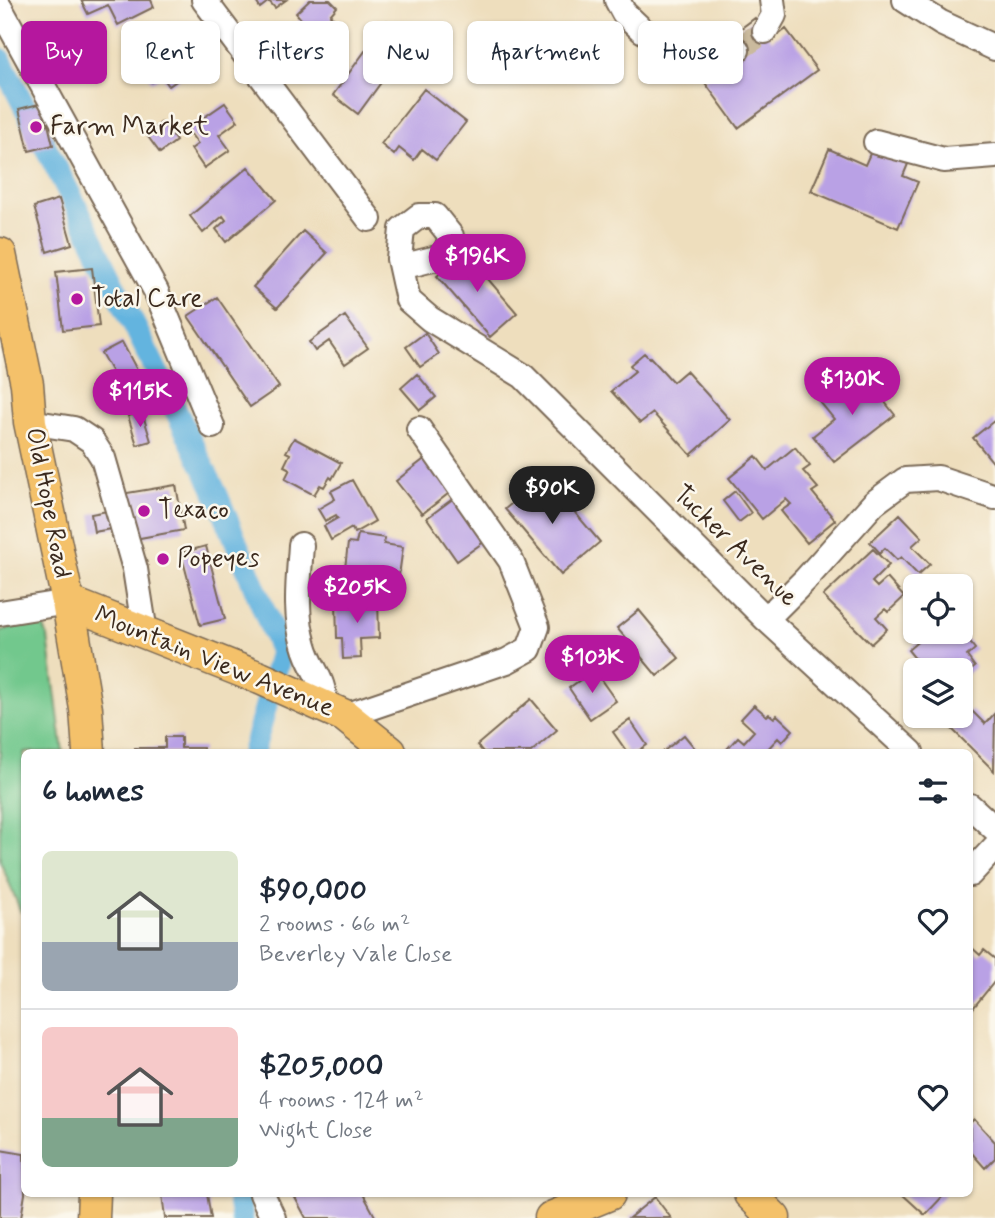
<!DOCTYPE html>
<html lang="en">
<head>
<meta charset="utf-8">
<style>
  body { margin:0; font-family:Mynerve,sans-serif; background:#f2f2f3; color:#1f2937; height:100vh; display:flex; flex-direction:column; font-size:26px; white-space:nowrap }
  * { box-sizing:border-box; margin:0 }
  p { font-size:23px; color:#747a83 }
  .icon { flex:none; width:38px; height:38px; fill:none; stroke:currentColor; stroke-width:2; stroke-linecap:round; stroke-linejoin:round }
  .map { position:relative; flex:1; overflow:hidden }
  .details { position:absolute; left:21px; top:749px; width:952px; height:448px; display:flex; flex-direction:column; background:#fff; border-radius:10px; box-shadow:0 2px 5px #0004 }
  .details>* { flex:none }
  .guide { position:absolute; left:21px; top:21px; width:954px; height:63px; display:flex; gap:14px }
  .tools { position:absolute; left:903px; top:574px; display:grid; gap:14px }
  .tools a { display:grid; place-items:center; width:70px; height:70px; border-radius:10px; background:#fff; box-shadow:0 2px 5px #0004; font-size:35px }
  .price { position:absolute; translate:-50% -60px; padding:0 16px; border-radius:24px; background:#b5179e; color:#fff; font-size:23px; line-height:46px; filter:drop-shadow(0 2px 4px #0008) }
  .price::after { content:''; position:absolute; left:50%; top:42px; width:21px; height:16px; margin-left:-10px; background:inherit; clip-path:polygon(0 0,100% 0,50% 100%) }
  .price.current { background:#222; color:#fff }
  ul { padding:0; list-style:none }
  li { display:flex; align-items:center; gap:21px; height:175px; padding:0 21px }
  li+li { border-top:2px solid #e0e1e3 }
  li span { display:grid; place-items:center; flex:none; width:196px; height:140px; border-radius:10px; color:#555 }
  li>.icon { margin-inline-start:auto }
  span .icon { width:84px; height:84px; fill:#fffc; stroke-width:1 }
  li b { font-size:30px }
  h2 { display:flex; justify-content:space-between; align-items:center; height:84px; padding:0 21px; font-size:30px }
  .chip { padding:0 24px; border-radius:10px; background:#fff; box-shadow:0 2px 5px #0004; font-size:24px; line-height:63px }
  .chip.current { background:#b5179e; color:#fff }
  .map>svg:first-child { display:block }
  .green { fill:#72c88d; stroke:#567956; stroke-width:2 }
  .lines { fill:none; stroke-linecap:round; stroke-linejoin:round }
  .canal { stroke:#64b4df; stroke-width:23 }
  .building { fill:#b9a1e5 }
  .minor-tunnel { stroke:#caba9d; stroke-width:24; stroke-dasharray:24 12; stroke-linecap:butt }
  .minor-casing { stroke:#7a6956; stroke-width:28 }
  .major-casing { stroke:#7a6956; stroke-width:35 }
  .minor { stroke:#fff; stroke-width:24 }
  .major { stroke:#f4c16a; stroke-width:32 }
  .poi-dot { fill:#b5179e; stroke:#fbf7ec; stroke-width:2.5 }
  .labels { text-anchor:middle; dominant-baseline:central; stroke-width:5; stroke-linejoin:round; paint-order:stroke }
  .poi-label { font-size:26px; fill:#3b2a1e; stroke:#fbf7ec; text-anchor:start }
  .street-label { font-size:26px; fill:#3b2a1e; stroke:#fbf7ec }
</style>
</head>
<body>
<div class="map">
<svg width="995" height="1218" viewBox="0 0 995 1218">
  <rect width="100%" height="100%" fill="#fbf7ec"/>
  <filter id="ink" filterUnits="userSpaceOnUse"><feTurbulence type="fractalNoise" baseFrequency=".0143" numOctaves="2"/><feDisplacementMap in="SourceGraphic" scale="14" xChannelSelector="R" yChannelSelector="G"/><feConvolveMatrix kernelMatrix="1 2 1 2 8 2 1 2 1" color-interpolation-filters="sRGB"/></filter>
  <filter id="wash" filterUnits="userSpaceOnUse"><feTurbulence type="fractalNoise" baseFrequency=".00686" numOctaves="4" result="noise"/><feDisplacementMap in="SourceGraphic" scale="28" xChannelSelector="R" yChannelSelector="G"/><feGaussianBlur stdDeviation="1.57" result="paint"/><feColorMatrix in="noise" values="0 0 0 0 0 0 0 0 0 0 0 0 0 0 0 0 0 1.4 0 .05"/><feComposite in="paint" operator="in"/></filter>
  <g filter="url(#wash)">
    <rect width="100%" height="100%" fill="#eedebd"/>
    <path class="green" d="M40 619 48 637 63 752H24V912H21L0 861V631Z"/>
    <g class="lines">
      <path class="canal" d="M0 59 78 210 217 495 281 652 253 752
        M238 1194 242 1218"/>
    </g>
    <g id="blocks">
      <path class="building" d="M81 0H151L154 7 118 25 108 5 88 14Z
        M255 0H286L275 8 269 1 260 8Z
        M310 0H330L337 7 330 15 340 25 332 33 343 44 321 65 310 53 306 57 294 43 297 41 288 32 301 19 296 13Z
        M755 18 772 40 786 29 817 70 738 128 703 80 740 53 728 38Z
        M387 21 412 40 358 114 333 95Z
        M76 27 87 45 59 62 48 45Z
        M172 36 188 61 184 64 189 72 169 86 162 76 152 82 139 63 151 55 146 48 157 41 160 44Z
        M424 89 466 122 436 160 422 149 414 160 399 148 394 155 381 144Z
        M43 103 53 145 29 151 19 109Z
        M225 103 238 121 219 135 230 150 204 168 191 149 198 144 187 129Z
        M162 122 176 141 160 153 146 134Z
        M829 149 865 165 872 149 908 164 903 176 918 182 898 228 811 191Z
        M248 167 276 200 226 242 216 229 226 220 223 216 203 233 190 216Z
        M59 199 72 244 47 252 34 207Z
        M303 231 327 253 277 308 253 287Z
        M465 252 517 313 490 337 437 276Z
        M92 268 99 326 63 330 56 272Z
        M217 297 279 387 250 407 188 316Z
        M345 316 368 348 345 364 329 341 315 351 309 342Z
        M425 333 439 354 420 367 406 347Z
        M122 342 138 372 118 383 101 353Z
        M644 353 649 358 650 357 673 382 686 371 730 420 691 455 653 413 640 423 611 391 635 371 630 365Z
        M417 374 436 397 420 410 401 388Z
        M856 374 869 391 873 387 895 415 834 462 813 436 834 419 820 402Z
        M142 412 151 441 137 445 128 416Z
        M995 420V465L973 438Z
        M294 438 341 463 332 479 330 477 324 487 320 485 314 495 285 479 290 469 284 466 290 454 286 452Z
        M795 447 810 466 803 471 818 488 812 492 835 520 807 543 781 511 791 504 786 499 762 519 729 478 756 456 767 470Z
        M427 457 453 490 422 514 396 481Z
        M544 476 600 542 561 575 505 509Z
        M352 480 375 521 354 533 352 528 331 540 324 526 338 518 336 515 325 521 318 509 335 499 331 491Z
        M176 485 184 530 129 540 127 526 94 532 91 514 124 508 121 494Z
        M735 491 751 513 739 522 723 501Z
        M454 498 485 541 457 561 427 518Z
        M900 514 922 537 912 546 930 564 918 575 901 557 897 560 885 548 880 553 870 542Z
        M358 534 385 538 384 544 403 547 398 583 379 581 377 593 350 590 352 578 344 577 348 543 356 544Z
        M206 546 225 619 200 625 181 553Z
        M873 549 889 565 872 582 877 587 887 578 904 597 888 612 885 609 876 617 887 629 871 644 823 596Z
        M920 578 928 586H915V597L907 589Z
        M378 599 379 638 360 639 361 658 343 659 342 638H337L336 601Z
        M639 610 679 658 657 676 617 628Z
        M929 632H959L961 635 958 637 962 643 967 639 975 649 967 656 975 667 964 676 961 670H915V678L908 669 917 661 908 650Z
        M594 670 616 701 590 719 569 688Z
        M531 699 557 730 531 752H483L477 745Z
        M754 705 767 716 769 714 774 718 777 715 793 730 782 742 778 738 765 752H729L726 750 738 737 744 742 754 731 741 719Z
        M971 710 985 724 995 713 994 771 952 729Z
        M630 720 647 745 637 752H627L613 732Z
        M684 735 698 752H666L664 751Z
        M165 737H181V748H203V752H135V748H165Z
        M970 946 980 955 984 950 995 959V981L970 1012Z
        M974 1119 995 1142V1158L985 1168 970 1151V1123Z
        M0 1150 24 1154 25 1194 21 1218H0Z
        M162 1194H207L211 1218H165Z
        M293 1194H363L376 1218H306Z
        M902 1194H945L925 1215Z
        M655 1197 671 1218H629Z"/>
    </g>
  </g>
  <g filter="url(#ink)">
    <use href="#blocks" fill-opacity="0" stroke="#7a6956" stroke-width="2"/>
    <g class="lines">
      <path class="minor-tunnel" d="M737 50 765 31"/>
      <g class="minor-casing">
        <path id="minor" d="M204 0 369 219
          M617 0 624 13 642 30 698 62 711 63 737 50
          M905 0 941 23 995 48
          M0 8 156 291 212 426
          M765 31 774 15 772 0
          M876 142 944 160 995 156
          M399 259 413 264 445 256 451 236 435 216H419L402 229 399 259 408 300 430 319 523 376 766 619 911 752
          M30 422 74 429 92 441 103 458 135 569 145 633
          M301 545C299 578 294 613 304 645 311 671 324 676 325 707
          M0 613 68 602
          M766 619 805 580 874 503 905 480 938 478 995 497
          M345 716 507 661 529 649 537 627 511 561 419 429
          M970 806 995 829
          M970 874 995 847
          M262 1194 273 1218"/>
      </g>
      <g class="major-casing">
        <path id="major" d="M0 254 27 384 30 422 68 602 86 709 89 752
          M68 602 260 678 345 716 390 752
          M750 1194 774 1218
          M93 1218 94 1194
          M551 1218 609 1194"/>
      </g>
      <use href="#minor" class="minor"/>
      <use href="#major" class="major"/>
    </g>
  </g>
  <g class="poi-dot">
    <circle cx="36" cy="127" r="7"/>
    <circle cx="77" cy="299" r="7"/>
    <circle cx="144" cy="511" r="7"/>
    <circle cx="163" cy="559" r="7"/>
  </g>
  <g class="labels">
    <g class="poi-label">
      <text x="50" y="127">Farm Market</text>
      <text x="91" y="299">Total Care</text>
      <text x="158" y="511">Texaco</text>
      <text x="177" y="559">Popeyes</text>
    </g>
    <g class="street-label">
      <text transform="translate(48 503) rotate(79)">Old Hope Road</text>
      <text transform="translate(735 546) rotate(44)">Tucker Avenue</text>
      <text transform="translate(214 662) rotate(22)">Mountain View Avenue</text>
    </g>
  </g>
</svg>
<div class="tools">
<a><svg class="icon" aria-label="locate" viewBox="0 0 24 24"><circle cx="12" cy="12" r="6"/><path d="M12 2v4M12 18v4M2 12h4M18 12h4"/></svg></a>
<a><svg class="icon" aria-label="layers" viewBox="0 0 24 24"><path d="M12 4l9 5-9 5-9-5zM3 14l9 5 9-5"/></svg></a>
</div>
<b class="price" style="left:477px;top:294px">$196K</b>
<b class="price" style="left:852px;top:417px">$130K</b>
<b class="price" style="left:140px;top:429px">$115K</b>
<b class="price current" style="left:552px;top:526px">$90K</b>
<b class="price" style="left:357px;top:625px">$205K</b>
<b class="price" style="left:592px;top:695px">$103K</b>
<div class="guide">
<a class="chip current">Buy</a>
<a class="chip">Rent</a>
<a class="chip">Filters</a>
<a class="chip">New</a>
<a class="chip">Apartment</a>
<a class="chip">House</a>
</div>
<section class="details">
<h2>6 homes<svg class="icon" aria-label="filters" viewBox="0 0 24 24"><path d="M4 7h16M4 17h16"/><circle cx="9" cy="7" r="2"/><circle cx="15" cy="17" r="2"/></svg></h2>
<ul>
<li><span style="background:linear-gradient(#dfe7d0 65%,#9aa5b1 0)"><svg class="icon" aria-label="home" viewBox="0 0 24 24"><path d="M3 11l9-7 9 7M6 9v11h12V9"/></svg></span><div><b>$90,000</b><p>2 rooms · 66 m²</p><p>Beverley Vale Close</p></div><svg class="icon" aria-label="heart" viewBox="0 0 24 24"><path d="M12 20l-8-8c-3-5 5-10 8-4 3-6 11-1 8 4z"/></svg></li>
<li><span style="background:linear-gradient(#f6c9c9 65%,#7fa58c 0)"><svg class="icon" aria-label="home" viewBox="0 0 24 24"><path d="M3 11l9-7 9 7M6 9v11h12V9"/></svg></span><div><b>$205,000</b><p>4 rooms · 124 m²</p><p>Wight Close</p></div><svg class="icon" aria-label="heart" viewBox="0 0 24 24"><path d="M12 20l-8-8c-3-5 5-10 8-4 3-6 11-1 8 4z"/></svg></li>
</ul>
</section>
</div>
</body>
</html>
